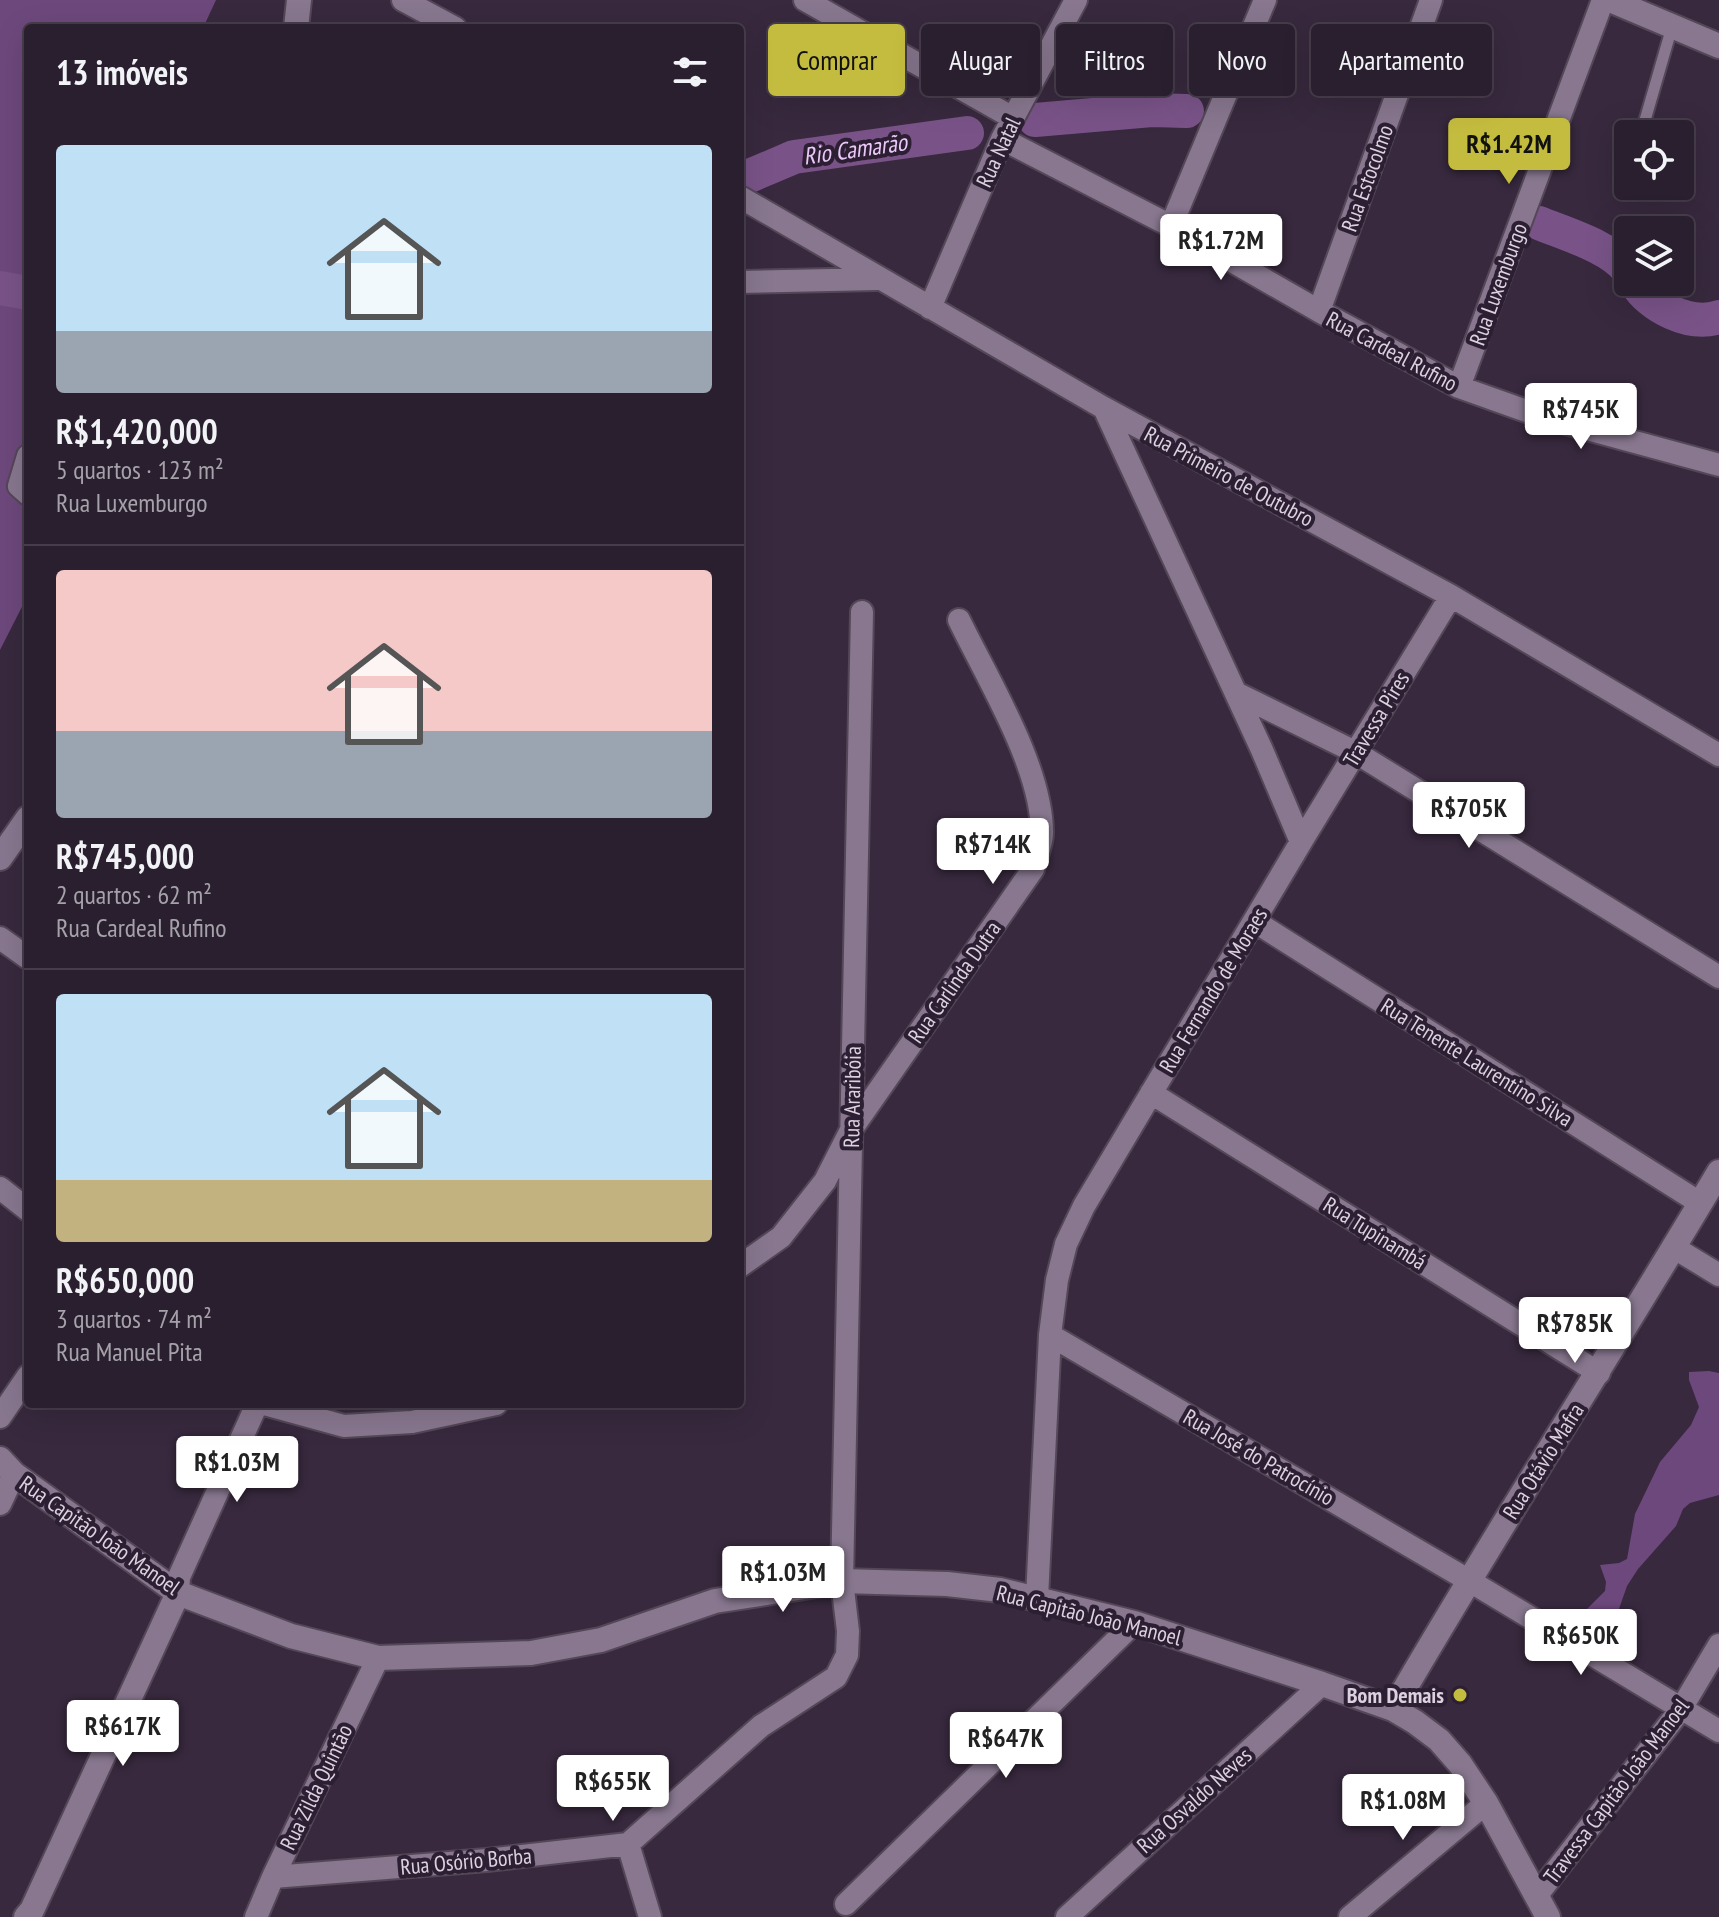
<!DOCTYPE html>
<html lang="pt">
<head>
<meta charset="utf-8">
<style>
  body { margin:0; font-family:"PT Sans Narrow",sans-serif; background:#322736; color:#f1f3f6; height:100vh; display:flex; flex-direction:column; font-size:30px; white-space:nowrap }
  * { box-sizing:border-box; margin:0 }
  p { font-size:26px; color:#a5a2aa }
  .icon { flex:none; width:44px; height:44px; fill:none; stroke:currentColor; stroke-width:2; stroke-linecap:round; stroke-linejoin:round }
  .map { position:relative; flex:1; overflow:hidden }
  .details { position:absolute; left:24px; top:24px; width:720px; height:1384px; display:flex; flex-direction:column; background:#2a1f2e; border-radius:8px; box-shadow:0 8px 32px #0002,0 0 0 2px #463d4a }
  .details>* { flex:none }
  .banner { position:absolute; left:768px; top:24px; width:760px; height:72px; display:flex; gap:16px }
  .fabs { position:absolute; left:1614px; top:120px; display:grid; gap:16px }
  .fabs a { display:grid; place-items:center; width:80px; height:80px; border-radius:8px; background:#2a1f2e; box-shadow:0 8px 32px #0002,0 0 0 2px #463d4a; font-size:40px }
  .price { position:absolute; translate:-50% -68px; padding:0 18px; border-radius:8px; background:#fff; color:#222; font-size:26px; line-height:52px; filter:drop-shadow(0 2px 4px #0008) }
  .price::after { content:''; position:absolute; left:50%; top:48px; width:24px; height:18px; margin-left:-12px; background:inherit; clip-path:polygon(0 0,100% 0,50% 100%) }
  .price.current { background:#c4bc3e; color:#111 }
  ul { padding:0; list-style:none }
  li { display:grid; align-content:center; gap:16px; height:424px; padding:0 32px }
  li+li { border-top:2px solid #463d4a }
  li span { display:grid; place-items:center; height:248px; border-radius:8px; color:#555 }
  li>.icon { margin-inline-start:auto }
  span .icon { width:144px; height:144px; fill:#fffc; stroke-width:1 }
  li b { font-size:34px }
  h2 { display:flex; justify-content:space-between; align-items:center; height:96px; padding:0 32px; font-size:34px }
  .chip { padding:0 28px; border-radius:8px; background:#2a1f2e; box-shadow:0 8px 32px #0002,0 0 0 2px #463d4a; font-size:28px; line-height:72px }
  .chip.current { background:#c4bc3e; color:#111 }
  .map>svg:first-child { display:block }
  .forest { fill:#6d487c }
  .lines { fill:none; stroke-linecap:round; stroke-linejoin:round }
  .river { stroke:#795388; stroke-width:34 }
  .lane-casing { stroke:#544758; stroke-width:15 }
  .street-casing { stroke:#544758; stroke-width:26 }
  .secondary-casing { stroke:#544758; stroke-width:28 }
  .lane { stroke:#88778f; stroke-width:11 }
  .street { stroke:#88778f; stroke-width:22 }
  .secondary { stroke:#88778f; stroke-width:24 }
  .poi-dot { fill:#c4bc3e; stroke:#2d1f33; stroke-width:3 }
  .labels { text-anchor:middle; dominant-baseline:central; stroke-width:8; stroke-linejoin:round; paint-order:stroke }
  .street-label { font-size:22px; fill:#dbd1df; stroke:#2d1f33 }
  .poi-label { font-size:22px; font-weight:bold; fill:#dbd1df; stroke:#2d1f33; text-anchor:end }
  .water-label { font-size:24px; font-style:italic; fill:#eac9f8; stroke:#2d1f33 }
</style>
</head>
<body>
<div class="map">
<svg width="1719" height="1917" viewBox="0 0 1719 1917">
  <rect width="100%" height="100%" fill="#38293e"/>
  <path class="forest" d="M0 0H216L203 28H28V595L0 650Z
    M1709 1371 1719 1373V1495L1690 1503 1683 1509 1676 1526 1638 1569 1627 1586 1605 1649 1601 1652 1585 1646 1580 1619 1585 1611 1605 1591 1606 1582 1600 1565 1619 1563 1627 1559 1635 1514 1660 1462 1691 1425 1699 1407 1689 1380V1372Z"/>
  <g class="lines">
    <path class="river" d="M1035 120 1152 110 1187 111
      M747 177 794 157 967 133
      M1539 223C1563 233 1614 248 1628 271
      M1635 282C1651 307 1690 327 1719 317
      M0 288 28 293"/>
    <g class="lane-casing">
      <path id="lane" d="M1641 134 1672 27
        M1626 185 1628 179"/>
    </g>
    <g class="street-casing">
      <path id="street" d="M403 0 455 28
        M805 0 1013 118
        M1002 139 1171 226 1319 311 1459 387 1543 417 1719 465
        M740 197 1104 408 1451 596 1719 755
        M1171 226 1265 0
        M740 282 877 279
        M930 308 1002 139 1076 0
        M1319 311 1431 0
        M1459 387 1603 0
        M28 456 19 486 28 494
        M1236 693 1355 752 1719 977
        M1301 842 1451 596
        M1254 921 1700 1203
        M0 938 28 958
        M1151 1093 1599 1373
        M0 1188 28 1210
        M1673 1247 1719 1275
        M740 1266 781 1237 825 1181 851 1130 1033 869C1036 857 1042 844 1042 833 1042 767 988 680 959 620
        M1050 1335 1468 1580 1719 1731
        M264 1404 344 1426 412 1422 496 1404
        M0 1417 28 1376
        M0 1504 14 1474
        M178 1593 179 1577 257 1404
        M1037 1598 1050 1335 1057 1280 1066 1244 1084 1206 1301 842 1262 750 1104 408
        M628 1844 650 1917
        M273 1877 487 1860 628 1844 761 1726 836 1677 847 1655 848 1631 842 1581 862 612
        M1537 1895 1681 1709 1719 1645
        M846 1904 1134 1623
        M256 1917 273 1877 378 1658
        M1067 1917 1322 1684
        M1350 1917 1486 1803"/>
    </g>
    <g class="secondary-casing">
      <path id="secondary" d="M1610 0 1719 46
        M296 28 299 0
        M0 858 28 818
        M0 1459 14 1474 178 1593 291 1636 378 1658 531 1653 601 1640 715 1601 842 1581 947 1584 1000 1590 1134 1623 1322 1684 1393 1709 1415 1722 1439 1740 1460 1764 1486 1803 1548 1917
        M1393 1709C1498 1528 1612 1352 1719 1172
        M26 1917 32 1910 178 1593"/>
    </g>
    <use href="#lane" class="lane"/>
    <use href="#street" class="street"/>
    <use href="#secondary" class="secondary"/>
  </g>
  <circle class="poi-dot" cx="1460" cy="1695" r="8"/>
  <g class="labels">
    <g class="street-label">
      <text transform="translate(998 152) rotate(-65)">Rua Natal</text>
      <text transform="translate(1367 178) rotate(-70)">Rua Estocolmo</text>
      <text transform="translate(1498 284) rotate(-70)">Rua Luxemburgo</text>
      <text transform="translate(1392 351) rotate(28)">Rua Cardeal Rufino</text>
      <text transform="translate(1229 476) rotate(28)">Rua Primeiro de Outubro</text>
      <text transform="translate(1376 719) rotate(-59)">Travessa Pires</text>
      <text transform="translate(954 982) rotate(-55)">Rua Carlinda Dutra</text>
      <text transform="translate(1213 990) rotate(-59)">Rua Fernando de Moraes</text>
      <text transform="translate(1477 1062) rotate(32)">Rua Tenente Laurentino Silva</text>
      <text transform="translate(852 1097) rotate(-89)">Rua Araribóia</text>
      <text transform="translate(1375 1233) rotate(32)">Rua Tupinambá</text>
      <text transform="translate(1259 1457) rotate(30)">Rua José do Patrocínio</text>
      <text transform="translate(1543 1461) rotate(-58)">Rua Otávio Mafra</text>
      <text transform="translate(100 1535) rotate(35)">Rua Capitão João Manoel</text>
      <text transform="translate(1089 1615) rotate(14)">Rua Capitão João Manoel</text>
      <text transform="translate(316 1787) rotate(-64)">Rua Zilda Quintão</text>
      <text transform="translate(1616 1791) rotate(-53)">Travessa Capitão João Manoel</text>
      <text transform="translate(1194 1800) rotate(-42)">Rua Osvaldo Neves</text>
      <text transform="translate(466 1861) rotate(-5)">Rua Osório Borba</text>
    </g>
    <g class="poi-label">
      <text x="1444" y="1695">Bom Demais</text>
    </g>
    <g class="water-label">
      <text transform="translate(855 149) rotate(-8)">Rio Camarão</text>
    </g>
  </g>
</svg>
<div class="fabs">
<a><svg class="icon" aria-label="locate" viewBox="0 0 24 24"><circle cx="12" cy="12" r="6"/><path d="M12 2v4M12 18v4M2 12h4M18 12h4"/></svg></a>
<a><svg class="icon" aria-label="layers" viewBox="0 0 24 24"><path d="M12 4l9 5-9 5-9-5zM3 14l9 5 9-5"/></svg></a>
</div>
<b class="price current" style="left:1509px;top:186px">R$1.42M</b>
<b class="price" style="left:1221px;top:282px">R$1.72M</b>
<b class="price" style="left:1581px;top:451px">R$745K</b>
<b class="price" style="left:1469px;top:850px">R$705K</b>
<b class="price" style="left:993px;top:886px">R$714K</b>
<b class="price" style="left:1575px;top:1365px">R$785K</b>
<b class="price" style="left:237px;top:1504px">R$1.03M</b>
<b class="price" style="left:783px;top:1614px">R$1.03M</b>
<b class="price" style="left:1581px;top:1677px">R$650K</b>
<b class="price" style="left:123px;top:1768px">R$617K</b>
<b class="price" style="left:1006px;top:1780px">R$647K</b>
<b class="price" style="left:613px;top:1823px">R$655K</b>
<b class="price" style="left:1403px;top:1842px">R$1.08M</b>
<div class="banner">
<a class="chip current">Comprar</a>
<a class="chip">Alugar</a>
<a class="chip">Filtros</a>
<a class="chip">Novo</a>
<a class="chip">Apartamento</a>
</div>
<section class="details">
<h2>13 imóveis<svg class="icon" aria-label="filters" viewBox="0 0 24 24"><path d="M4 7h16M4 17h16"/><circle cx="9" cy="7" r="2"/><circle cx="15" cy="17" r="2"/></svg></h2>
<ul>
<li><span style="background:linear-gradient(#bfe0f5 75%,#9aa5b1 0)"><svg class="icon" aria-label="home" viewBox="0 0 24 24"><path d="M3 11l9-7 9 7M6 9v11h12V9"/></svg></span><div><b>R$1,420,000</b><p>5 quartos · 123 m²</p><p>Rua Luxemburgo</p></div></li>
<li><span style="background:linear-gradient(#f6c9c9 65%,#9aa5b1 0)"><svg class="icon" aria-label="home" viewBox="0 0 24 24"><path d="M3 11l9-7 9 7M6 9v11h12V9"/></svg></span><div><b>R$745,000</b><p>2 quartos · 62 m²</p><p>Rua Cardeal Rufino</p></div></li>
<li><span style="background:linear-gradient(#bfe0f5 75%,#c2b280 0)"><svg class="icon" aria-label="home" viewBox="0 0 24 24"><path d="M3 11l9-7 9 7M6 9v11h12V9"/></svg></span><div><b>R$650,000</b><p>3 quartos · 74 m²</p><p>Rua Manuel Pita</p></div></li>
</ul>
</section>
</div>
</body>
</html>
